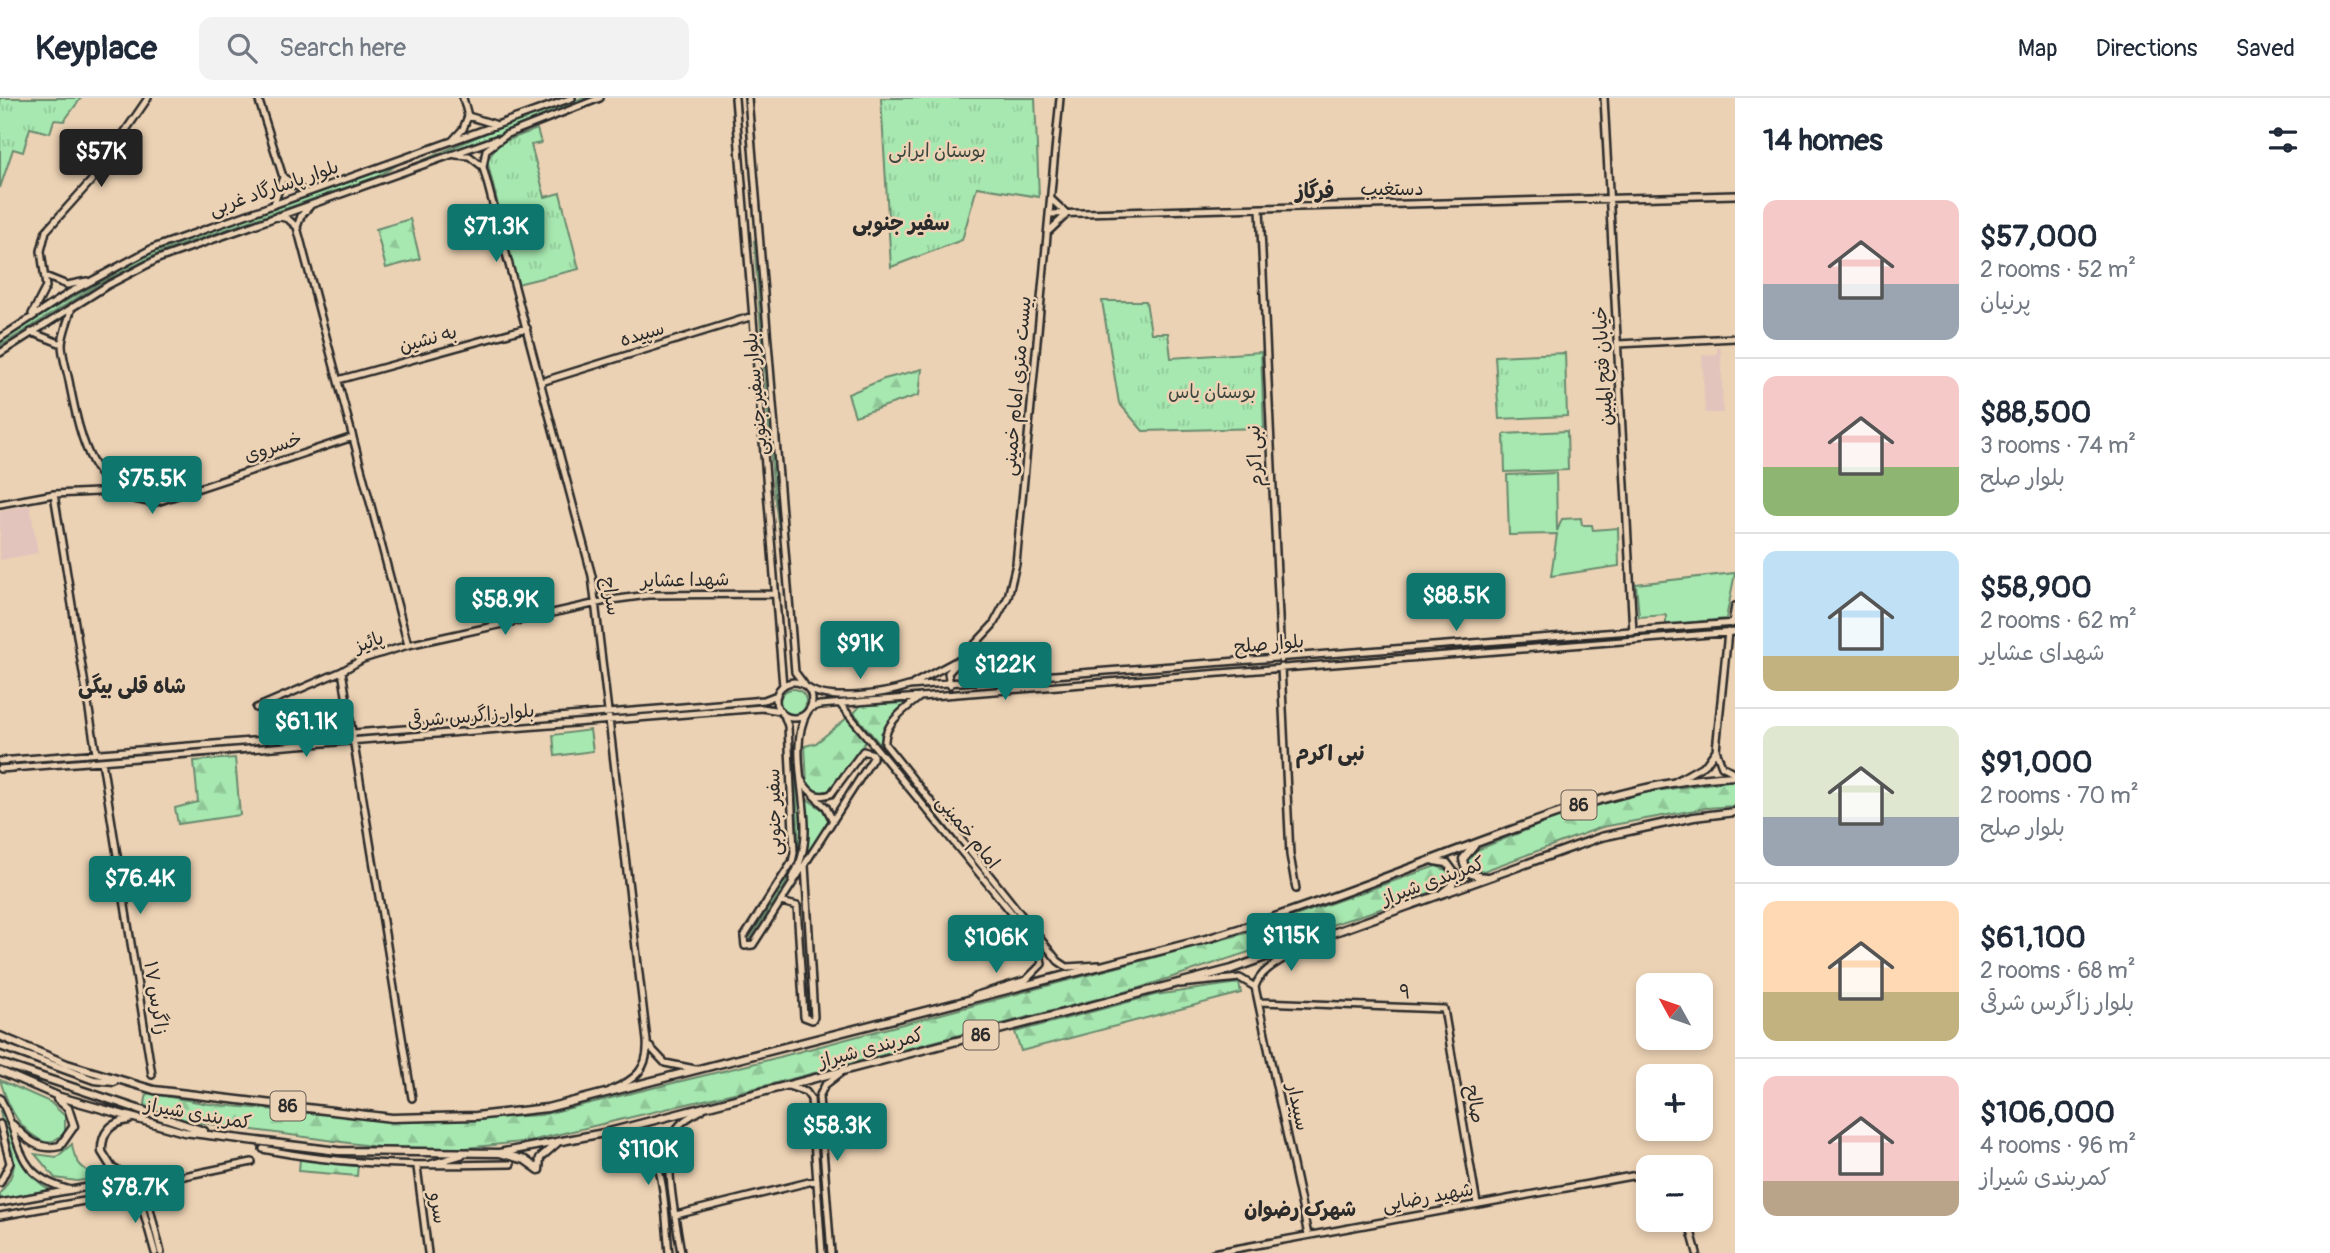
<!DOCTYPE html>
<html lang="en">
<head>
<meta charset="utf-8">
<style>
  body { margin:0; font-family:Pangolin,"Playpen Sans Arabic",sans-serif; background:#f2f2f3; color:#1f2937; height:100vh; display:flex; flex-direction:column; font-size:26px; white-space:nowrap }
  * { box-sizing:border-box; margin:0 }
  p { font-size:23px; color:#747a83 }
  .icon { flex:none; width:38px; height:38px; fill:none; stroke:currentColor; stroke-width:2; stroke-linecap:round; stroke-linejoin:round }
  .map { position:relative; flex:1; overflow:hidden }
  .drawer { display:flex; flex-direction:column; background:#fff; width:595px }
  .drawer>* { flex:none }
  .needle { width:46px; rotate:310deg }
  .buttons { position:absolute; left:1636px; top:875px; display:grid; gap:14px }
  .buttons a { display:grid; place-items:center; width:77px; height:77px; border-radius:14px; background:#fff; box-shadow:0 4px 10px #0003; font-size:35px }
  .price { position:absolute; translate:-50% -60px; padding:0 16px; border-radius:7px; background:#0f766e; color:#fff; font-size:23px; line-height:46px; filter:drop-shadow(0 2px 4px #0008) }
  .price::after { content:''; position:absolute; left:50%; top:42px; width:21px; height:16px; margin-left:-10px; background:inherit; clip-path:polygon(0 0,100% 0,50% 100%) }
  .price.active { background:#222; color:#fff }
  ul { padding:0; list-style:none }
  li { display:flex; align-items:center; gap:21px; height:175px; padding:0 28px }
  li+li { border-top:2px solid #e0e1e3 }
  li span { display:grid; place-items:center; flex:none; width:196px; height:140px; border-radius:14px; color:#555 }
  li>.icon { margin-inline-start:auto }
  span .icon { width:84px; height:84px; fill:#fffc; stroke-width:1 }
  li b { font-size:30px }
  h2 { display:flex; justify-content:space-between; align-items:center; height:84px; padding:0 28px; font-size:30px }
  header { display:flex; align-items:center; gap:42px; box-sizing:border-box; height:98px; padding:0 35px; background:#fff; border-bottom:2px solid #e0e1e3 }
  header strong { font-size:33px }
  nav { display:flex; gap:38px; margin-inline-start:auto; font-size:24px }
  .search { width:490px; height:63px; background:#f2f2f3; display:flex; align-items:center; gap:18px; box-sizing:border-box; padding:0 24px; border-radius:14px; color:#747a83; font-size:26px }
  main { display:flex; flex:1; min-height:0 }
  .map>svg:first-child { display:block }
  .built { fill:#e2c4bc }
  .green { fill:#a7e8b0; stroke:#698a6e; stroke-width:2 }
  .forest { fill:url(#forest-firs); stroke:#698a6e; stroke-width:2 }
  .park { fill:url(#park-tufts); stroke:#698a6e; stroke-width:2 }
  .lines { fill:none; stroke-linecap:round; stroke-linejoin:round }
  .secondary-casing { stroke:#2b2b2b; stroke-width:10 }
  .primary-casing { stroke:#2b2b2b; stroke-width:10 }
  .highway-casing { stroke:#2b2b2b; stroke-width:11 }
  .secondary { stroke:#ecd2b4; stroke-width:5 }
  .primary { stroke:#ecd2b4; stroke-width:5 }
  .highway { stroke:#ecd2b4; stroke-width:6 }
  .labels { text-anchor:middle; dominant-baseline:central; stroke-width:5; stroke-linejoin:round; paint-order:stroke }
  .shield { fill:#ecd2b4; stroke:#655d54; stroke-width:2 }
  .shield-label { font-size:18px; font-weight:bold; fill:#2b2b2b }
  .park-label { font-size:19px; fill:#3e473f; stroke:#ecd2b4 }
  .street-label { font-size:19px; fill:#2b2b2b; stroke:#ecd2b4 }
  .neighbourhood-label { font-size:21px; font-weight:bold; fill:#2b2b2b; stroke:#ecd2b4 }
</style>
</head>
<body>
<header>
<strong>Keyplace</strong>
<div class="search"><svg class="icon" aria-label="search" viewBox="0 0 24 24"><circle cx="10" cy="10" r="6"/><path d="M15 15l6 6"/></svg>Search here</div>
<nav><a>Map</a><a>Directions</a><a>Saved</a></nav>
</header>
<main>
<div class="map">
<svg width="1735" height="1155" viewBox="0 0 1735 1155">
  <defs>
    <pattern id="forest-firs" width="22" height="20" patternUnits="userSpaceOnUse" patternTransform="scale(1.75)"><rect width="22" height="20" fill="#a7e8b0"/><path d="M5 1l3.5 6h-7zM16 11l3.5 6h-7z" fill="#90c798"/></pattern>
    <pattern id="park-tufts" width="24" height="20" patternUnits="userSpaceOnUse" patternTransform="scale(1.75)"><rect width="24" height="20" fill="#a7e8b0"/><path d="M3 7l-1-3M5 7V3M7 7l1-3M15 17l-1-3M17 17v-4M19 17l1-3" fill="none" stroke="#90c798"/></pattern>
  </defs>
  <rect width="100%" height="100%" fill="#ecd2b4"/>
  <filter id="ink" filterUnits="userSpaceOnUse"><feTurbulence type="fractalNoise" baseFrequency=".0143" numOctaves="2"/><feDisplacementMap in="SourceGraphic" scale="14" xChannelSelector="R" yChannelSelector="G"/><feConvolveMatrix kernelMatrix="1 2 1 2 8 2 1 2 1" color-interpolation-filters="sRGB"/></filter>
  <g filter="url(#ink)">
    <path class="built" d="M1717 249H1721L1723 315H1705L1702 257 1717 256Z
      M30 407 38 455 0 462V412Z"/>
    <path class="green" d="M582 0H589L557 15 410 68 493 32Z
      M399 66 376 79 161 154 99 186 0 248 4 240 35 221 152 154Z
      M754 142 760 176 779 431 774 397Z
      M1567 333 1568 372 1505 374 1504 336Z
      M1556 375 1557 433 1562 421 1581 420 1582 427H1592L1593 432 1618 430 1619 468 1551 478 1557 436 1509 437 1507 377Z
      M1735 475 1726 521 1666 527V517L1639 519 1636 486Z
      M780 604a13 13 0 1 1 26 0a13 13 0 1 1-26 0Z
      M590 632 593 653 555 658 553 637Z
      M794 646 797 647 802 750 785 787 749 843 799 753Z
      M804 699 826 714 829 721 795 778 806 752Z
      M0 982 50 1004 65 1018V1035L49 1046C20 1035 9 1011 0 982Z
      M0 1013 5 1016C17 1052 16 1070 50 1092L0 1101V1095C29 1061 5 1049 0 1013Z
      M72 1046C74 1065 83 1071 98 1080L77 1083 55 1080 35 1056 57 1059Z"/>
    <path class="forest" d="M410 121 420 161 386 170 376 131Z
      M922 271 919 297 855 318 848 296 884 281Z
      M907 605 881 635 887 655 854 615 861 607Z
      M847 620 866 643 833 692 819 697 807 686 805 648 816 645Z
      M235 660 240 717 178 726 175 710 198 704 194 663Z
      M1735 682V708L1706 710 1602 729 1478 775 1469 772 1466 765 1468 758 1477 752 1568 715 1648 694Z
      M1436 768 1451 774 1450 784 1441 791 1139 890 772 986 530 1043 457 1051 379 1049 143 1017 147 995 209 1006 409 1024 541 1017 764 963 1250 834Z
      M1239 885 1241 895 1021 953 1015 934 1155 897Z
      M300 1061 358 1065 357 1078 299 1073Z"/>
    <path class="park" d="M0 0H81L64 23 54 22 50 35 30 30 23 54 13 51 0 90Z
      M881 0H1035L1039 99 977 89 962 142 891 169Z
      M537 31 541 45 531 47 545 99 560 95 579 171 517 186 487 62 500 45Z
      M1102 203H1146L1151 235H1168L1171 260 1261 254 1264 330 1143 333 1119 305Z
      M1565 255 1567 318 1499 321 1495 258Z"/>
    <g class="lines">
      <g class="secondary-casing">
        <path id="secondary" d="M258 0 283 79 274 106
          M463 0 468 18
          M735 0 783 588
          M748 0 795 574 804 586
          M1604 0 1633 534
          M468 18 494 26
          M505 37 600 0
          M506 37 486 52 483 69 592 478 647 943C649 971 635 982 611 992
          M453 42 463 31 468 18
          M456 57 469 58 482 68
          M283 79 306 95
          M1051 101 1067 116
          M1260 111 1281 562
          M1049 116 1735 97
          M277 118 288 121 297 129
          M297 129 408 547
          M297 129 301 118 310 108
          M1049 133 1067 116
          M47 179 67 187 87 183
          M72 209C69 221 63 234 62 246 62 259 68 275 70 288 80 338 93 405 157 404L353 339
          M32 216 46 189 41 153 46 133 91 83 148 0
          M31 234 62 246
          M0 240 69 195 153 150 572 0
          M1618 246 1735 240
          M0 255 108 187 158 161 496 41
          M338 282 527 230
          M541 284 753 218
          M54 396 96 655
          M0 406 54 396 119 393
          M1732 526 1735 508
          M1281 569 1290 757 1296 791
          M342 573 412 1000
          M776 602a18 18 0 1 1 36 0a18 18 0 1 1-36 0Z
          M913 586 956 563
          M950 587 948 575 993 527 1008 499 1016 466 1060 0
          M808 590C829 605 884 596 909 588L1735 525
          M920 599C906 610 883 626 885 646L1058 863 1067 869 1099 867
          M840 606 1039 848 1042 866 1026 882 974 898
          M256 610 342 573 363 561 408 547 611 502 648 497 774 496
          M810 610 820 607 1735 534
          M784 617 788 628 794 755 792 764 744 839 745 848 753 847 873 660V656L863 653 831 696C816 701 809 695 801 681
          M1716 652 1728 534
          M0 663 683 609 764 602 777 597
          M102 663 152 977
          M0 671 762 610 780 613
          M1676 683 1706 666 1716 652 1722 668 1735 675
          M814 698 826 709 833 723
          M792 782C795 774 800 766 802 757 814 714 785 651 808 613
          M781 804 797 808 804 919 812 922 814 919 805 767
          M1180 886 1240 880 1255 889
          M1255 889 1308 1137
          M1255 889C1261 868 1291 859 1307 846
          M1259 904 1444 911 1477 1106
          M650 949 665 965 695 971
          M788 988 806 994 811 1001 822 1155
          M612 1034C624 1036 639 1036 648 1047 665 1067 666 1128 669 1155
          M263 1051C345 1068 428 1068 511 1066
          M654 1053 655 1038 663 1036 671 1042
          M431 1066 462 1057
          M417 1069 428 1155
          M134 1080 155 1155
          M145 1086 252 1064
          M145 1090 161 1155
          M0 1105 131 1081H139L145 1086
          M676 1117 817 1082
          M0 1118 146 1092
          M1688 1122 1697 1155
          M681 1155C677 1126 661 1057 676 1032 682 1022 693 1017 702 1012
          M831 1155 819 999 825 987 843 973
          M1213 1155 1648 1075"/>
      </g>
      <g class="primary-casing">
        <path id="primary" d="M0 1000C24 1046 12 1077 71 1092
          M0 1026 10 1065 0 1085"/>
      </g>
      <g class="highway-casing">
        <path id="highway" d="M1474 748 1463 761C1465 777 1474 778 1487 779
          M1434 763 1447 765 1456 777 1452 787 1442 795
          M0 938 67 966 154 992 392 1020 476 1018 547 1010 1206 841C1293 815 1378 782 1463 750 1551 717 1639 682 1735 678
          M0 948 94 982 114 984
          M0 965 204 1033
          M0 973 60 999 184 1034 338 1053 499 1055 609 1034 1232 871 1601 739 1694 719 1735 714
          M129 1022C111 1024 101 1035 102 1054L112 1070 131 1081
          M13 1027C27 1042 39 1053 60 1048L74 1028 68 1010 57 1001
          M500 1055 525 1062 539 1072 540 1060 557 1045"/>
      </g>
      <use href="#secondary" class="secondary"/>
      <use href="#primary" class="primary"/>
      <use href="#highway" class="highway"/>
    </g>
  </g>
  <g class="labels">
    <g class="shield">
      <rect x="1561.5" y="692.5" width="35" height="29" rx="5"/>
      <rect x="963.5" y="922.5" width="35" height="29" rx="5"/>
      <rect x="270.5" y="993.5" width="35" height="29" rx="5"/>
    </g>
    <g class="shield-label">
      <text x="1579" y="707">86</text>
      <text x="981" y="937">86</text>
      <text x="288" y="1008">86</text>
    </g>
    <g class="park-label">
      <text x="937" y="53">بوستان ایرانی</text>
      <text x="1212" y="294">بوستان یاس</text>
    </g>
    <g class="street-label">
      <text transform="translate(274 90) rotate(-19)">بلوار پاسارگاد غربی</text>
      <text x="1392" y="91">دستغیب</text>
      <text transform="translate(642 236) rotate(-17)">سپیده</text>
      <text transform="translate(428 241) rotate(-15)">به نشین</text>
      <text transform="translate(1603 268) rotate(-93)">خیابان فتح المبین</text>
      <text transform="translate(1017 288) rotate(-85)">بیست متری امام خمینی</text>
      <text transform="translate(756 296) rotate(-95)">بلوار سفیر جنوبی</text>
      <text transform="translate(273 349) rotate(-18)">خسروى</text>
      <text transform="translate(1255 358) rotate(-93)">نبی اکرم</text>
      <text transform="translate(685 482) rotate(-1)">شهدا عشایر</text>
      <text transform="translate(611 498) rotate(81)">سراج</text>
      <text transform="translate(369 544) rotate(-20)">پائیز</text>
      <text transform="translate(1269 546) rotate(-5)">بلوار صلح</text>
      <text transform="translate(471 618) rotate(-5)">بلوار زاگرس شرقی</text>
      <text transform="translate(774 714) rotate(-91)">سفیر جنوبی</text>
      <text transform="translate(968 734) rotate(51)">امام خمینی</text>
      <text transform="translate(1433 783) rotate(-20)">کمربندی شیراز</text>
      <text transform="translate(1405 894) rotate(3)">۹</text>
      <text transform="translate(156 900) rotate(81)">زاگرس ۱۷</text>
      <text transform="translate(871 950) rotate(-15)">کمربندی شیراز</text>
      <text transform="translate(1475 1006) rotate(80)">صالح</text>
      <text transform="translate(1298 1009) rotate(78)">سپیدار</text>
      <text transform="translate(198 1016) rotate(10)">کمربندی شیراز</text>
      <text transform="translate(1428 1099) rotate(-10)">شهید رضایی</text>
      <text transform="translate(438 1110) rotate(83)">سرو</text>
    </g>
    <g class="neighbourhood-label">
      <text x="1315" y="93">فرگاز</text>
      <text x="901" y="125">سفیر جنوبی</text>
      <text x="132" y="588">شاه قلی بیگی</text>
      <text x="1330" y="655">نبی اکرم</text>
      <text x="1300" y="1111">شهرک رضوان</text>
    </g>
  </g>
</svg>
<div class="buttons">
<a><svg class="needle" viewBox="-14 -14 28 28"><path d="M0-13l5 13h-10z" fill="#e53935"/><path d="M0 13l5-13h-10z" fill="#747a83"/></svg></a>
<a>+</a>
<a>−</a>
</div>
<b class="price active" style="left:101px;top:91px">$57K</b>
<b class="price" style="left:496px;top:166px">$71.3K</b>
<b class="price" style="left:152px;top:418px">$75.5K</b>
<b class="price" style="left:1456px;top:535px">$88.5K</b>
<b class="price" style="left:505px;top:539px">$58.9K</b>
<b class="price" style="left:860px;top:583px">$91K</b>
<b class="price" style="left:1005px;top:604px">$122K</b>
<b class="price" style="left:306px;top:661px">$61.1K</b>
<b class="price" style="left:140px;top:818px">$76.4K</b>
<b class="price" style="left:1291px;top:875px">$115K</b>
<b class="price" style="left:996px;top:877px">$106K</b>
<b class="price" style="left:837px;top:1065px">$58.3K</b>
<b class="price" style="left:648px;top:1089px">$110K</b>
<b class="price" style="left:135px;top:1127px">$78.7K</b>
</div>
<section class="drawer">
<h2>14 homes<svg class="icon" aria-label="filters" viewBox="0 0 24 24"><path d="M4 7h16M4 17h16"/><circle cx="9" cy="7" r="2"/><circle cx="15" cy="17" r="2"/></svg></h2>
<ul>
<li><span style="background:linear-gradient(#f6c9c9 60%,#9aa5b1 0)"><svg class="icon" aria-label="home" viewBox="0 0 24 24"><path d="M3 11l9-7 9 7M6 9v11h12V9"/></svg></span><div><b>$57,000</b><p>2 rooms · 52 m²</p><p>پرنیان</p></div></li>
<li><span style="background:linear-gradient(#f6c9c9 65%,#8fb573 0)"><svg class="icon" aria-label="home" viewBox="0 0 24 24"><path d="M3 11l9-7 9 7M6 9v11h12V9"/></svg></span><div><b>$88,500</b><p>3 rooms · 74 m²</p><p>بلوار صلح</p></div></li>
<li><span style="background:linear-gradient(#bfe0f5 75%,#c2b280 0)"><svg class="icon" aria-label="home" viewBox="0 0 24 24"><path d="M3 11l9-7 9 7M6 9v11h12V9"/></svg></span><div><b>$58,900</b><p>2 rooms · 62 m²</p><p>شهدای عشایر</p></div></li>
<li><span style="background:linear-gradient(#dfe7d0 65%,#9aa5b1 0)"><svg class="icon" aria-label="home" viewBox="0 0 24 24"><path d="M3 11l9-7 9 7M6 9v11h12V9"/></svg></span><div><b>$91,000</b><p>2 rooms · 70 m²</p><p>بلوار صلح</p></div></li>
<li><span style="background:linear-gradient(#ffd9b3 65%,#c2b280 0)"><svg class="icon" aria-label="home" viewBox="0 0 24 24"><path d="M3 11l9-7 9 7M6 9v11h12V9"/></svg></span><div><b>$61,100</b><p>2 rooms · 68 m²</p><p>بلوار زاگرس شرقی</p></div></li>
<li><span style="background:linear-gradient(#f6c9c9 75%,#b9a48a 0)"><svg class="icon" aria-label="home" viewBox="0 0 24 24"><path d="M3 11l9-7 9 7M6 9v11h12V9"/></svg></span><div><b>$106,000</b><p>4 rooms · 96 m²</p><p>کمربندی شیراز</p></div></li>
</ul>
</section>
</main>
</body>
</html>
